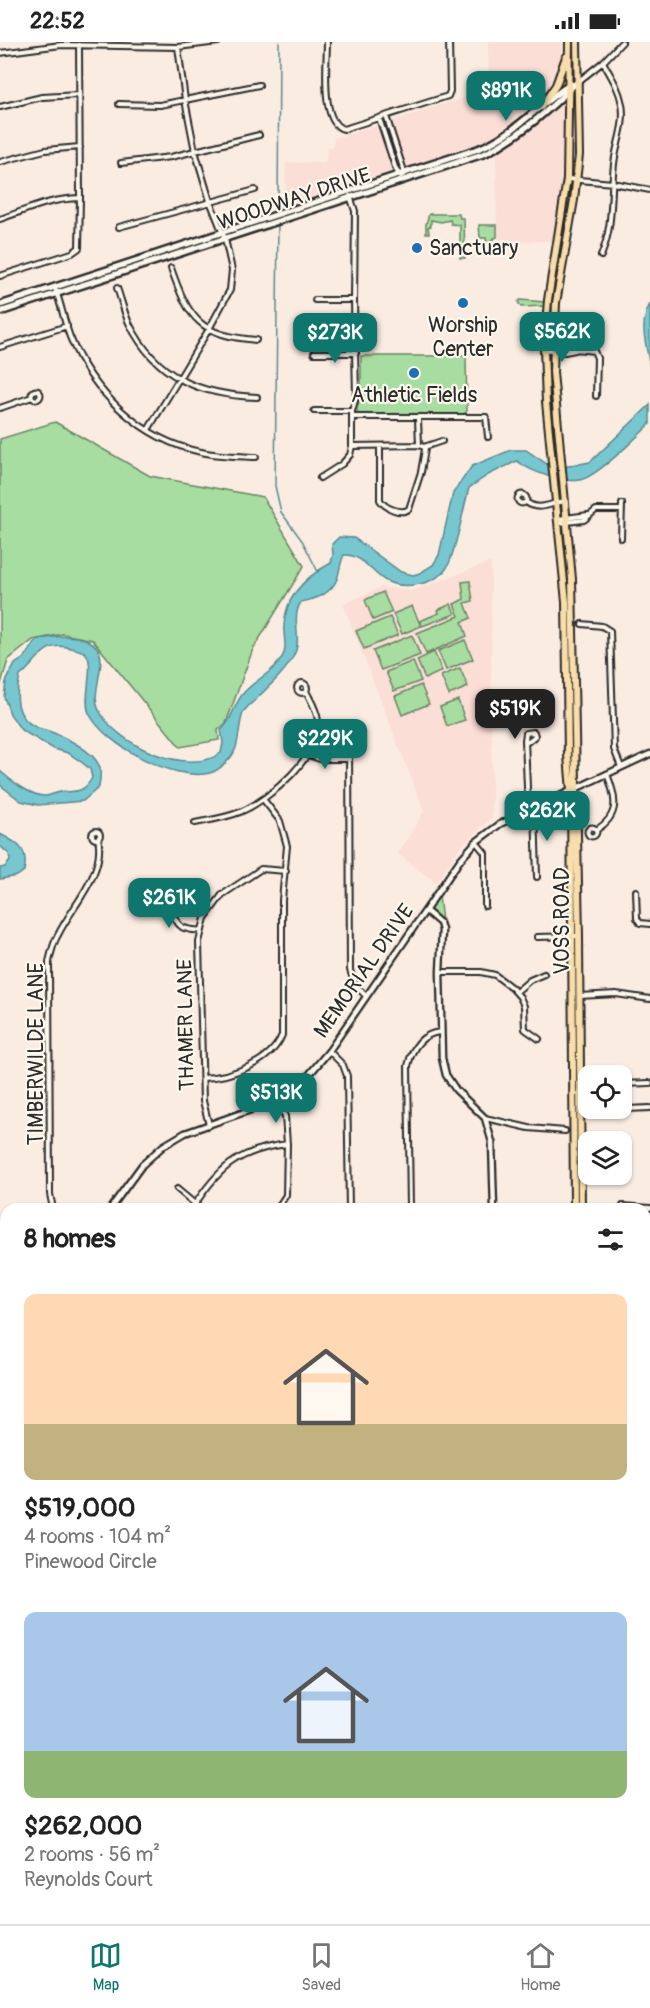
<!DOCTYPE html>
<html lang="en">
<head>
<meta charset="utf-8">
<style>
  body { margin:0; font-family:Pangolin,sans-serif; background:#f2f2f2; color:#222; height:100vh; display:flex; flex-direction:column; font-size:22px; white-space:nowrap }
  * { box-sizing:border-box; margin:0 }
  p { font-size:20px; color:#767676 }
  .icon { flex:none; width:33px; height:33px; fill:none; stroke:currentColor; stroke-width:2; stroke-linecap:round; stroke-linejoin:round }
  .map { position:relative; flex:1; overflow:hidden }
  .details { position:absolute; left:0px; top:1161px; width:651px; height:722px; display:flex; flex-direction:column; background:#fff; border-radius:18px 18px 0 0; box-shadow:0 2px 4px #0004 }
  .details>* { flex:none }
  .tools { position:absolute; left:578px; top:1023px; display:grid; gap:12px }
  .tools a { display:grid; place-items:center; width:54px; height:54px; border-radius:12px; background:#fff; box-shadow:0 2px 4px #0004; font-size:30px }
  .price { position:absolute; translate:-50% -51px; padding:0 14px; border-radius:12px; background:#0f766e; color:#fff; font-size:20px; line-height:39px; filter:drop-shadow(0 2px 3px #0008) }
  .price::after { content:''; position:absolute; left:50%; top:36px; width:18px; height:14px; margin-left:-9px; background:inherit; clip-path:polygon(0 0,100% 0,50% 100%) }
  .price.current { background:#222; color:#fff }
  ul { padding:0; list-style:none }
  li { display:grid; align-content:center; gap:12px; height:318px; padding:0 24px }
  li span { display:grid; place-items:center; height:186px; border-radius:12px; color:#555 }
  li>.icon { margin-inline-start:auto }
  span .icon { width:108px; height:108px; fill:#fffc; stroke-width:1 }
  li b { font-size:26px }
  h2 { display:flex; justify-content:space-between; align-items:center; height:72px; padding:0 24px; font-size:26px }
  .status { display:flex; justify-content:space-between; align-items:center; height:42px; padding:0 30px; background:#fff; direction:ltr }
  .status svg { height:16px; fill:currentColor }
  .tab-bar { display:flex; justify-content:space-around; align-items:center; height:84px; border-top:2px solid #e0e0e0; background:#fff; font-size:16px; color:#767676 }
  .tab-bar a { display:grid; justify-items:center; gap:3px }
  .tab-bar .current { color:#0f766e }
  .map>svg:first-child { display:block }
  .built { fill:#fbded6 }
  .green { fill:#a7dda0; stroke:#698466; stroke-width:1.5 }
  .water { fill:#77c7d0; stroke:#59898e; stroke-width:1.5 }
  .lines { fill:none; stroke-linecap:round; stroke-linejoin:round }
  .stream { stroke:#59898e; stroke-width:1.5 }
  .minor-casing { stroke:#2b2b2b; stroke-width:8 }
  .tertiary-casing { stroke:#2b2b2b; stroke-width:9 }
  .secondary-casing { stroke:#2b2b2b; stroke-width:10 }
  .primary-casing { stroke:#2b2b2b; stroke-width:10 }
  .motorway-casing { stroke:#2b2b2b; stroke-width:11 }
  .minor { stroke:#fbf7ec; stroke-width:4 }
  .tertiary { stroke:#fbf7ec; stroke-width:4.5 }
  .secondary { stroke:#fbf7ec; stroke-width:5 }
  .primary { stroke:#f9ddab; stroke-width:6 }
  .motorway { stroke:#f9ddab; stroke-width:7 }
  .poi-dot { fill:#1f6fb2; stroke:#fbf7ec; stroke-width:2 }
  .labels { text-anchor:middle; dominant-baseline:central; stroke-width:4.5; stroke-linejoin:round; paint-order:stroke }
  .street-label { font-size:21px; fill:#2b2b2b; stroke:#fbf7ec }
  .poi-label { font-size:21px; fill:#2b2b2b; stroke:#fbf7ec }
</style>
</head>
<body>
<div class="status"><b>22:52</b><svg viewBox="0 0 49 12"><path d="M0 12V9h3v3zM5 12V6h3v6zM10 12V3h3v9zM15 12V0h3v12zM26 1h20v11H26zM47 4h2v5h-2z"/></svg></div>
<div class="map">
<svg width="650" height="1882" viewBox="0 0 650 1882">
  <rect width="100%" height="100%" fill="#fbece2"/>
  <filter id="ink" filterUnits="userSpaceOnUse"><feTurbulence type="fractalNoise" baseFrequency=".0167" numOctaves="2"/><feDisplacementMap in="SourceGraphic" scale="12" xChannelSelector="R" yChannelSelector="G"/><feConvolveMatrix kernelMatrix="1 2 1 2 8 2 1 2 1" color-interpolation-filters="sRGB"/></filter>
  <g filter="url(#ink)">
    <path class="built" d="M488 0H562V17L553 42 540 60 513 84 489 99 408 126 406 124 391 79 489 48Z
      M563 64 565 70 564 115 554 199 502 200 497 195 496 111 518 98 558 65Z
      M376 84 379 86 392 129 391 131 286 166V121H324L326 119 327 105H333L334 96Z
      M491 520 492 776 460 805 436 841 398 812 424 769 343 562 382 545 412 549Z
      M650 1837V1882H614V1877L645 1876V1839Z
      M532 1877H607V1882H542Z"/>
    <path class="green" d="M429 172H459L460 176H464L465 216H460V183L451 182 450 178 441 180 431 178V184L428 185 429 191H426V182Z
      M479 183H497V195L491 198 493 210H488L486 196H480Z
      M520 258 545 260V264L521 265 518 260Z
      M361 314H466L467 369 463 373H358L357 367 361 349Z
      M55 380 150 434 263 455 304 524 253 607 226 681 218 688 219 698 180 705 93 598 63 592 33 598 8 618 0 645V397Z
      M470 539 473 559 465 561 471 576 462 580 467 594 426 612 417 591 459 574 454 562 464 557 462 540Z
      M383 550 392 570 373 578 365 558Z
      M451 562 455 572 422 584 420 579 439 571 438 568Z
      M412 564 421 584 402 592 393 572Z
      M390 575 398 593 364 607 356 589Z
      M412 593 420 613 381 628 373 609Z
      M465 598 473 617 446 628 438 609Z
      M434 610 442 629 425 637 417 618Z
      M413 619 421 639 394 649 386 630Z
      M460 626 468 645 449 653 441 634Z
      M421 643 429 662 402 673 395 654Z
      M458 658 465 678 447 684 440 665Z
      M439 854 442 879 429 868Z"/>
    <path class="water" d="M650 262V326C647 303 638 284 650 262Z
      M650 363V382C637 395 596 435 580 438 562 441 531 430 517 419L488 433 469 446C464 463 455 515 446 527 434 543 404 548 386 539 371 531 363 512 344 513 340 521 340 529 337 537 331 552 316 557 301 560 290 578 303 597 294 613 286 630 268 645 255 658 251 662 245 666 243 671 238 684 240 704 231 715 226 721 218 729 210 731 175 740 104 703 89 671 82 655 97 618 84 610 81 608 75 607 71 606 43 598 39 619 20 634 15 654 15 677 38 686 44 688 50 689 56 692 70 698 95 710 100 726 101 733 100 738 99 745L83 759 38 763 21 759 0 743V729C10 738 32 755 46 754 50 753 55 751 60 750 75 749 83 752 92 736L90 727 80 719 68 711 54 707 21 688 10 672 4 655 6 640 15 622 24 616 37 598C55 594 85 589 98 607 107 620 91 651 98 666 114 702 187 735 221 711L223 701 221 688C232 679 233 664 242 653 253 638 277 630 284 611 287 602 283 594 284 584 285 554 307 534 331 521L333 513 332 502 339 495 354 496 401 530 413 533 420 531 433 523 439 513 453 451 472 424 511 408H526L547 422 558 426 590 420Z
      M0 792C18 801 29 807 24 829L17 834 0 837V826L5 825 10 819 9 812 0 804Z"/>
    <g class="lines">
      <path class="stream" d="M278 170 279 0
        M278 181 275 444 281 470 303 500 318 530
        M0 1690 6 1693
        M645 1830 650 1828"/>
      <g class="minor-casing">
        <path id="minor" d="M327 0C327 20 320 82 344 87L448 54 450 49 449 0
          M0 11 61 3 178 5 218 0
          M579 39 603 20 622 0
          M119 62 160 63 259 43
          M0 65 42 55 79 53
          M386 74 403 126V133
          M379 76 396 128 401 134
          M0 120 45 108 80 105
          M121 121 171 115 259 93
          M568 137 613 141 650 148
          M0 177C30 167 48 157 80 156
          M119 185 255 148
          M601 214C614 182 610 155 614 122 616 102 626 83 622 62 619 46 611 34 603 20
          M171 226C189 278 200 293 256 298
          M0 234 72 211 79 206 80 156 79 3
          M55 246C61 262 64 279 70 295 92 350 142 398 201 410 219 414 238 414 256 415
          M117 246C121 257 124 270 129 281 156 336 200 353 257 355
          M315 258H354
          M0 305 67 284
          M544 307 565 310 575 308
          M554 307 568 306 594 309 597 316 596 354
          M314 311H356
          M31.5 353a4.5 4.5 0 1 1 9 0a4.5 4.5 0 1 1-9 0Z
          M0 366 32 355
          M314 369H352
          M352 375H486L488 395
          M418 377 419 403
          M148 388 209 287 230 248 232 228 225 197 210 159 195 109 185 58 178 5
          M352 404 419 403 424 405 425 407 421 430 409 467C401 473 385 466 380 458V404
          M424 405 442 399
          M320 436 342 422 350 413 352 404V369L356 355 354 258 355 169 350 154
          M517.5 457a4.5 4.5 0 1 1 9 0a4.5 4.5 0 1 1-9 0Z
          M526 460C539 470 551 461 565 459
          M558 477 588 473
          M559 481 584 478 596 468H622
          M621 496 622 462
          M582 582 602 584 610 589 614 707 621 725
          M297 646a5 5 0 1 1 10 0a5 5 0 1 1-10 0Z
          M349 697 350 928 355 943 366 954
          M526 701 535 694 534 690 526 691 525 698 528 768
          M308 713 320 717H348
          M535 765 537 835
          M195 781C210 778 225 776 240 770 271 757 319 715 318 679 317 668 311 659 306 649
          M587.5 790a4.5 4.5 0 1 1 9 0a4.5 4.5 0 1 1-9 0Z
          M596 788C621 773 616 755 607 732
          M92 793a4 4 0 1 1 8 0a4 4 0 1 1-8 0Z
          M476 800 485 811V864
          M636 849 637 876 640 881 650 882
          M156 850C175 858 169 876 182 885 187 888 195 888 201 889
          M537 895 579 894
          M440 930H481L495 933 512 946 520 955 524 964 525 987 539 997
          M516 950 530 938 544 932
          M579 954 616 952 650 957
          M329 1009 343 1023 347 1034 349 1167
          M203 1036C231 1035 271 1021 282 993V858L287 804 280 779 263 757
          M579 1042H588
          M621 1042 650 1041
          M276 1059 285 1074 287 1102 286 1153 277 1167
          M580 1069 650 1066
          M485 1076 529 1086 565 1089
          M209 1083 203 1059 199 900 205 876 222 853 261 827 286 829
          M177 1147 195 1162
          M623 1164 650 1166
          M53 1167 50 1152 49 920C51 911 53 901 58 893 72 864 106 831 98 796
          M192 1167C218 1126 238 1108 287 1102
          M410 1167 408 1024C412 1006 421 992 440 990
          M645 1221H650
          M0 1276 6 1280
          M645 1278 650 1277
          M0 1310 6 1314
          M645 1340H650
          M645 1422H650
          M0 1429 6 1427
          M0 1536H6
          M0 1609 6 1606
          M645 1728 650 1726
          M0 1734H6
          M648 1797V1764L650 1761"/>
      </g>
      <g class="tertiary-casing">
        <path id="tertiary" d="M426 869 440 881 442 888 440 930 442 1016 446 1033 456 1048 485 1076 492 1100 494 1167
          M110 1167 142 1123 163 1104 185 1091 276 1059 303 1040 329 1009 460 818 476 800 500 782 650 712
          M0 1310 6 1302
          M645 1506 650 1507
          M612 1882V1876"/>
      </g>
      <g class="secondary-casing">
        <path id="secondary" d="M0 263 478 107C516 92 537 63 571 42
          M0 270 486 111C521 93 550 67 578 39
          M354 1876 423 1882"/>
      </g>
      <g class="primary-casing">
        <path id="primary" d="M569 0 567 137 548 258 544 307 546 360 566 560 568 714 571 749 574 1167
          M577 0 579 113 574 158 556 261 553 330 572 537 579 894 581 1167
          M541 65 556 43 566 15
          M462 1876 469 1882
          M411 1881 422 1876
          M436 1882V1876
          M448 1882V1876"/>
      </g>
      <g class="motorway-casing">
        <path id="motorway" d="M121 1876 181 1882
          M0 1877 9 1876"/>
      </g>
      <use href="#minor" class="minor"/>
      <use href="#tertiary" class="tertiary"/>
      <use href="#secondary" class="secondary"/>
      <use href="#primary" class="primary"/>
      <use href="#motorway" class="motorway"/>
    </g>
  </g>
  <g class="poi-dot">
    <circle cx="417" cy="206" r="6"/>
    <circle cx="463" cy="261" r="6"/>
    <circle cx="414" cy="331" r="6"/>
  </g>
  <g class="labels">
    <g class="street-label">
      <text transform="translate(294 157) rotate(-18)">WOODWAY DRIVE</text>
      <text transform="translate(562 879) rotate(-90)">VOSS ROAD</text>
      <text transform="translate(364 929) rotate(-55)">MEMORIAL DRIVE</text>
      <text transform="translate(186 983) rotate(-91)">THAMER LANE</text>
      <text transform="translate(36 1012) rotate(-90)">TIMBERWILDE LANE</text>
    </g>
    <g class="poi-label">
      <text x="429" y="206" text-anchor="start">Sanctuary</text>
      <text x="463" y="283">Worship<tspan x="463" dy="24">Center</tspan></text>
      <text x="414" y="353">Athletic Fields</text>
    </g>
  </g>
</svg>
<div class="tools">
<a><svg class="icon" aria-label="locate" viewBox="0 0 24 24"><circle cx="12" cy="12" r="6"/><path d="M12 2v4M12 18v4M2 12h4M18 12h4"/></svg></a>
<a><svg class="icon" aria-label="layers" viewBox="0 0 24 24"><path d="M12 4l9 5-9 5-9-5zM3 14l9 5 9-5"/></svg></a>
</div>
<b class="price" style="left:506px;top:80px">$891K</b>
<b class="price" style="left:562px;top:321px">$562K</b>
<b class="price" style="left:335px;top:322px">$273K</b>
<b class="price current" style="left:515px;top:698px">$519K</b>
<b class="price" style="left:325px;top:728px">$229K</b>
<b class="price" style="left:547px;top:800px">$262K</b>
<b class="price" style="left:169px;top:887px">$261K</b>
<b class="price" style="left:276px;top:1082px">$513K</b>
<section class="details">
<h2>8 homes<svg class="icon" aria-label="filters" viewBox="0 0 24 24"><path d="M4 7h16M4 17h16"/><circle cx="9" cy="7" r="2"/><circle cx="15" cy="17" r="2"/></svg></h2>
<ul>
<li><span style="background:linear-gradient(#ffd9b3 70%,#c2b280 0)"><svg class="icon" aria-label="home" viewBox="0 0 24 24"><path d="M3 11l9-7 9 7M6 9v11h12V9"/></svg></span><div><b>$519,000</b><p>4 rooms · 104 m²</p><p>Pinewood Circle</p></div></li>
<li><span style="background:linear-gradient(#a9c7e8 75%,#8fb573 0)"><svg class="icon" aria-label="home" viewBox="0 0 24 24"><path d="M3 11l9-7 9 7M6 9v11h12V9"/></svg></span><div><b>$262,000</b><p>2 rooms · 56 m²</p><p>Reynolds Court</p></div></li>
</ul>
</section>
</div>
<nav class="tab-bar">
<a class="current"><svg class="icon" aria-label="map" viewBox="0 0 24 24"><path d="M3 6l6-2 6 2 6-2v14l-6 2-6-2-6 2zM9 4v14M15 6v14"/></svg>Map</a>
<a><svg class="icon" aria-label="saved" viewBox="0 0 24 24"><path d="M7 4h10v16l-5-4-5 4z"/></svg>Saved</a>
<a><svg class="icon" aria-label="home" viewBox="0 0 24 24"><path d="M3 11l9-7 9 7M6 9v11h12V9"/></svg>Home</a>
</nav>
</body>
</html>
